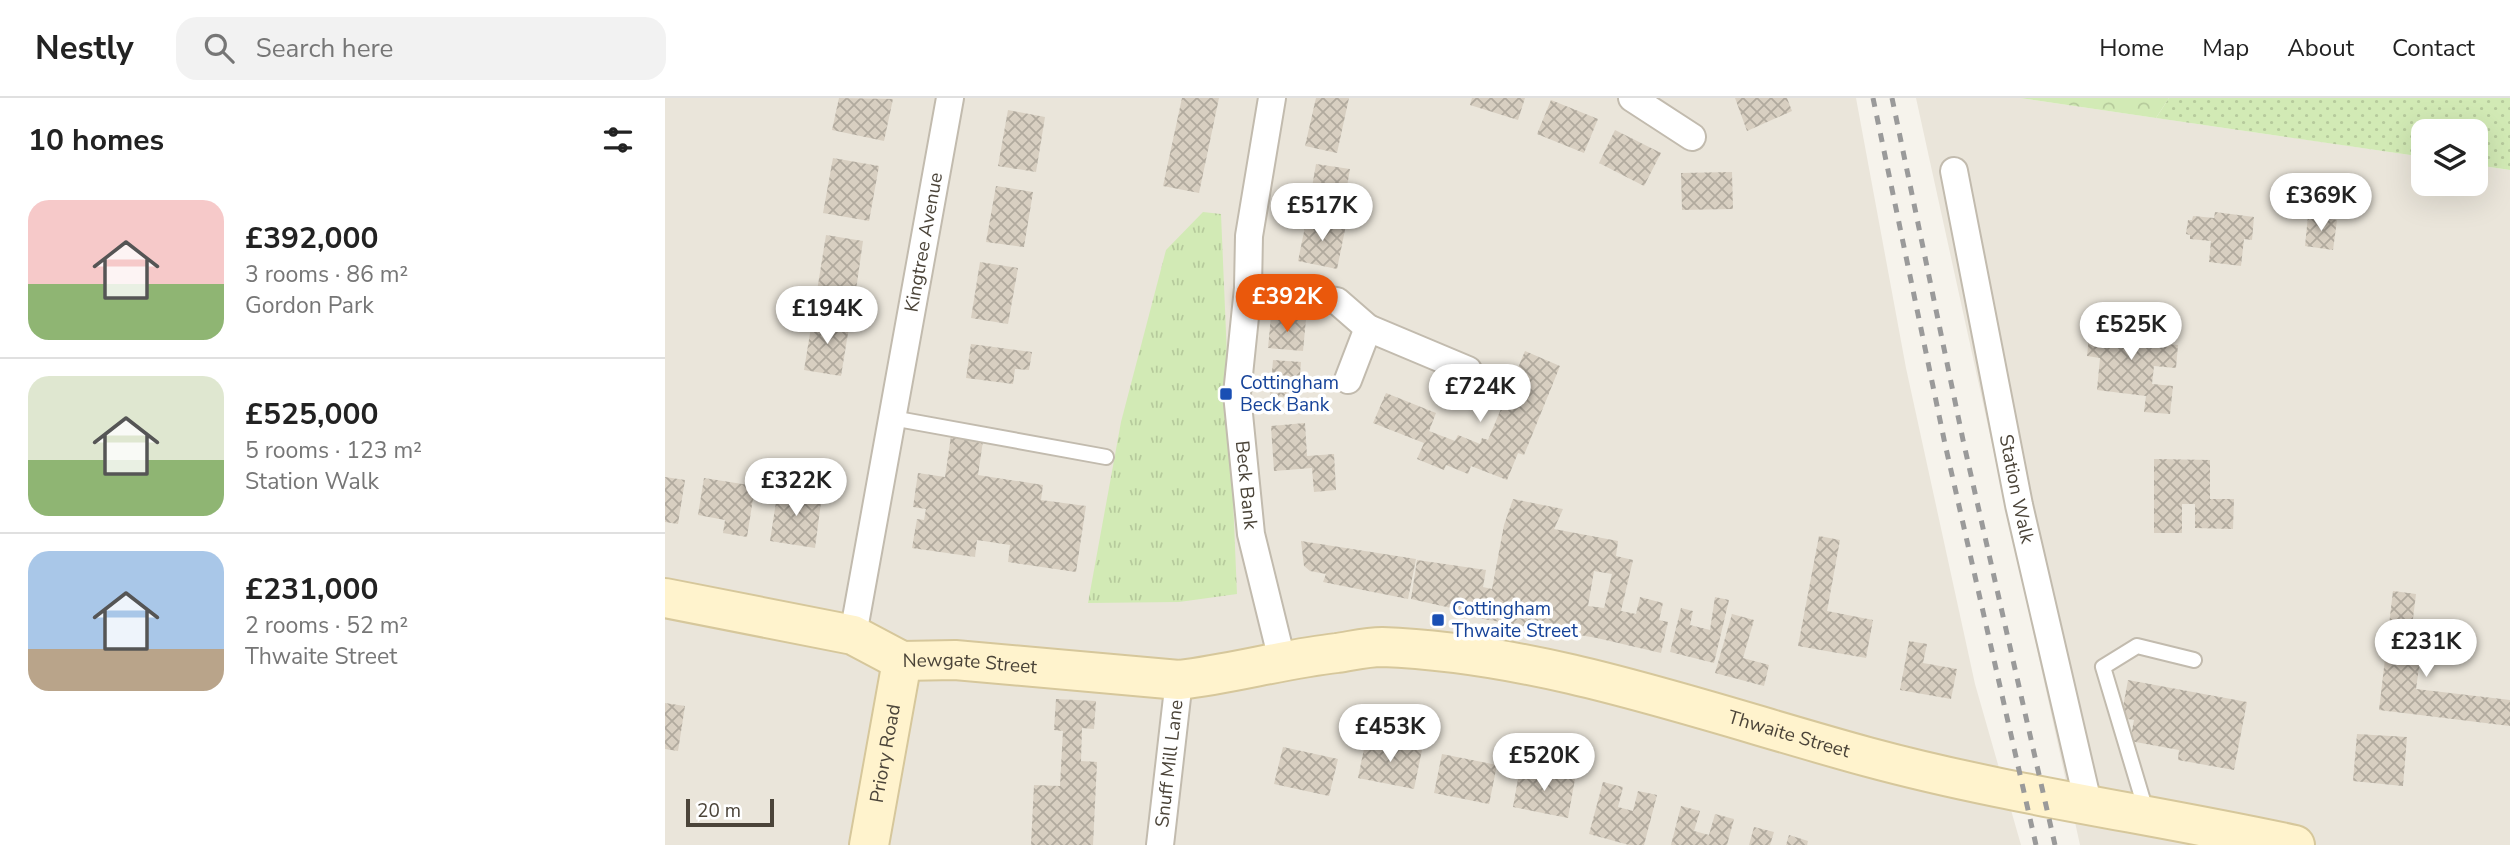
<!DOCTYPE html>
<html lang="en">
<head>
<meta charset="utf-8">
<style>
  body { margin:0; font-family:"Nunito Sans",sans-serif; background:#f2f2f2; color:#222; height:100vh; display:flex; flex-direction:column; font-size:26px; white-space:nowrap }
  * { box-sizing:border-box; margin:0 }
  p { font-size:23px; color:#767676 }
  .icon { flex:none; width:38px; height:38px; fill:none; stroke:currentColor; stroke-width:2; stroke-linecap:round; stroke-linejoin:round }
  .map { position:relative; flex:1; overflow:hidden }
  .side { display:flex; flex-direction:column; background:#fff; width:665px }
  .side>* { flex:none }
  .tools { position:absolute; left:1746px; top:21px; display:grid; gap:14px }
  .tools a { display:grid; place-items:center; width:77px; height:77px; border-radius:14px; background:#fff; box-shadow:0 7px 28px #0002; font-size:35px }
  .scale { position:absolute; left:21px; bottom:18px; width:88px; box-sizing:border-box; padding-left:7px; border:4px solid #4b4439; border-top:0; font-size:19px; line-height:24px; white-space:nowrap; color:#4b4439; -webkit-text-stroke:5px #fff; paint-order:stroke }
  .price { position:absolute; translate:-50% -60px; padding:0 16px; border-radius:24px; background:#fff; color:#222; font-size:23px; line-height:46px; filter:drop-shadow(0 2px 4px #0008) }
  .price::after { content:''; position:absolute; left:50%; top:42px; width:21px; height:16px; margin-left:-10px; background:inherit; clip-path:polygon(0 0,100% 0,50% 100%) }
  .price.selected { background:#ea580c; color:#fff }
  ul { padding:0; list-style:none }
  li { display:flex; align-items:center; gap:21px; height:175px; padding:0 28px }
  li+li { border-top:2px solid #e0e0e0 }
  li span { display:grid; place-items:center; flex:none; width:196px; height:140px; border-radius:21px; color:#555 }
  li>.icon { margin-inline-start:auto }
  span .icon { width:84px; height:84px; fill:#fffc; stroke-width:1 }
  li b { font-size:30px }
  h2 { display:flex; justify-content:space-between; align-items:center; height:84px; padding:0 28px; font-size:30px }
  header { display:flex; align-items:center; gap:42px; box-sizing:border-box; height:98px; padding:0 35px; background:#fff; border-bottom:2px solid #e0e0e0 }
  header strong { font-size:33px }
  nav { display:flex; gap:38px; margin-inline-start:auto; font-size:24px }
  .search { width:490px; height:63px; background:#f2f2f2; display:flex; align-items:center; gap:18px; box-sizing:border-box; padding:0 24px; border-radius:21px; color:#767676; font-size:26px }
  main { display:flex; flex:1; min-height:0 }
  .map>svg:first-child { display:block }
  .residential { fill:#eae5da }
  .forest { fill:url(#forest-crowns) }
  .park { fill:url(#park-tufts) }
  .garden { fill:url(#garden-dots) }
  .building { fill:url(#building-cross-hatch); fill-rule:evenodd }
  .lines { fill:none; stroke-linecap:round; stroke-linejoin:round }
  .lane-casing { stroke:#c2bbae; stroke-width:18 }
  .street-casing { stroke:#c2bbae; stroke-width:30 }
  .secondary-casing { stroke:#d6c79b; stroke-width:42 }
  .lane { stroke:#fff; stroke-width:14 }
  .street { stroke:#fff; stroke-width:26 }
  .secondary { stroke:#fff3cd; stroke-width:38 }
  .rail { stroke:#9a9a9a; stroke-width:5; stroke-dasharray:9 9; stroke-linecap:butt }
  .transit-dot { fill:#1a4fb4; stroke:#fff; stroke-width:2.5 }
  .labels { text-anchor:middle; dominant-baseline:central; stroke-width:7; stroke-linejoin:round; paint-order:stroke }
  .street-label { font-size:19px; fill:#4b4439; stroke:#fff }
  .transit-label { font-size:19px; fill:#164399; stroke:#fff; text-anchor:start }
</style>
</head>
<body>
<header>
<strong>Nestly</strong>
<div class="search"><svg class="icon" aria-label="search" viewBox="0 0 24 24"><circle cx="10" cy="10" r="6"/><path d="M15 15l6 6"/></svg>Search here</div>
<nav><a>Home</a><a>Map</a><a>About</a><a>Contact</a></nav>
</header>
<main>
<section class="side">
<h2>10 homes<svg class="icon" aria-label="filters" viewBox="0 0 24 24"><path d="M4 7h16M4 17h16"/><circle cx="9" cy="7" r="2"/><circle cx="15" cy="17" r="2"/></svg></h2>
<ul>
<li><span style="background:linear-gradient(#f6c9c9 60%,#8fb573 0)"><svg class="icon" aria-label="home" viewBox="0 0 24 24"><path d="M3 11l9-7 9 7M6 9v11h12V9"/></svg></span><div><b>£392,000</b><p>3 rooms · 86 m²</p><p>Gordon Park</p></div></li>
<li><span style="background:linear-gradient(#dfe7d0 60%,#8fb573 0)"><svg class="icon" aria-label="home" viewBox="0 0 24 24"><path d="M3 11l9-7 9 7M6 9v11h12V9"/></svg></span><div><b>£525,000</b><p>5 rooms · 123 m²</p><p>Station Walk</p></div></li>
<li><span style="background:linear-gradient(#a9c7e8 70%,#b9a48a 0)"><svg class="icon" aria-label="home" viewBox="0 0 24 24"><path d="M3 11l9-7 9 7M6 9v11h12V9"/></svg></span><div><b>£231,000</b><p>2 rooms · 52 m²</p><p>Thwaite Street</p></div></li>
</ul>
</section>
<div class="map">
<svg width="1845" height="747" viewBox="0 0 1845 747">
  <defs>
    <pattern id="forest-crowns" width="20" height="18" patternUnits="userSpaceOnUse" patternTransform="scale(1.75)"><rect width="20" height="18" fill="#d2eab5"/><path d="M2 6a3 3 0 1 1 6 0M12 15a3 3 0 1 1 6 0" fill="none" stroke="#b6ca9c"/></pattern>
    <pattern id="park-tufts" width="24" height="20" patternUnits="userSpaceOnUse" patternTransform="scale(1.75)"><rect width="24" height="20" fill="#d2eab5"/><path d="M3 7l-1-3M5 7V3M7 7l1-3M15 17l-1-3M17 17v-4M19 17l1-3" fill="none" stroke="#b6ca9c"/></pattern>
    <pattern id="garden-dots" width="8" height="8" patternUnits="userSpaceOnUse" patternTransform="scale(1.75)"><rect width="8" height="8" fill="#d2eab5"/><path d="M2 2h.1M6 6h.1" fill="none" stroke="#b6ca9c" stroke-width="1.8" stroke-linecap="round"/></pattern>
    <pattern id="building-cross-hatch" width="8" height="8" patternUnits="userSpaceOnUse" patternTransform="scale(1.75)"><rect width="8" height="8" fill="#d8cfc1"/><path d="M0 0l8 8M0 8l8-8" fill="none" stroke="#b1aa9e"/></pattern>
  </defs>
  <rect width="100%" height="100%" fill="#f6f3ec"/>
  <path class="residential" d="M0 0H1191L1241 270 1310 586 1356 747H0Z
    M1251 0H1355L1759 59V86H1811V67L1845 72V747H1415Z"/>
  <path class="forest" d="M1355 0H1504L1491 20Z"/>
  <path class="park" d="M538 114 556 116 572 496 514 504 423 505 456 324 501 152Z"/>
  <path class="garden" d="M1504 0H1845V72L1811 67V33H1759V59L1491 20Z"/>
  <path class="building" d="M174 0 228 1 219 43 167 32Z
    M517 0H554L534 95 498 88Z
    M651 0H684L672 55 640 48Z
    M807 0H860L853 22 805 7Z
    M1070 0H1122L1127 13 1082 33Z
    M886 2 933 21 919 55 872 36Z
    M343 12 380 19 371 74 333 68Z
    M950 32 996 55 979 88 934 65Z
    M168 60 214 68 204 123 158 115Z
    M651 66 685 71 679 106 645 101Z
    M1067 74 1068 111 1017 112 1016 75Z
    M331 88 368 94 359 149 321 144Z
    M1550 114 1589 119 1587 142 1579 141 1576 168 1544 164 1546 143 1525 141V137L1521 136 1523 122H1527L1528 118 1549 120Z
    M1643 118 1672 122 1668 152 1640 148Z
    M642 119 681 127 672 171 633 163Z
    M161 137 198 143 190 199 152 193Z
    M315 164 353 170 343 226 306 220Z
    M148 217 185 223 176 278 139 272Z
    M606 218 641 221 638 253 603 250Z
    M1426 219 1473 224 1471 243 1513 247 1511 270 1489 268 1487 286 1508 288 1505 316 1479 314 1481 298 1432 292 1435 260 1422 258Z
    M306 246 367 254 364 272 350 271 348 286 301 280Z
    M860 253 895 268 859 357 853 355 842 382 806 368 803 376 781 367 779 372 752 361 759 345 708 325 721 295 771 315 764 333 790 343 793 337 815 346 817 340 823 342Z
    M608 262 636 264 633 300 605 298Z
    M640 325 642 358 669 356 671 392 649 394 647 370 609 373 606 328Z
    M286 338 318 343 313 377 378 387 376 402 421 408 411 474 343 464 345 447 312 442 310 459 247 450 252 421 259 422 261 411 248 409 253 375 280 379Z
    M1489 361 1545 362V401H1569L1568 431 1530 430V406H1517V435H1489Z
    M0 379 20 382 13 426 0 424Z
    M39 380 90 388 82 439 58 435 60 422 33 417Z
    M113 391 157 397 150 450 105 443Z
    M848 401 898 411 889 431 953 443 951 458 968 462 956 513 971 516 975 499 998 505 994 522 1003 524 996 555 932 540 812 520 813 516 746 501 752 462 821 472 818 489 827 491 839 427ZM929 473 947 476 939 510 923 508Z
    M1154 438 1175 442 1162 513 1208 522 1201 560 1133 548Z
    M636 443 751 461 743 501 658 484 661 476 645 473 639 468Z
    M1728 493 1751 496 1744 553 1756 555 1751 591 1845 602V628L1714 612Z
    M1050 499 1064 502 1049 565 1005 554 1016 510 1028 513 1025 527 1045 532Z
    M1067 516 1089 522 1078 560 1104 567 1099 588 1050 575Z
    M1244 543 1262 546 1258 565 1292 571 1286 601 1235 592Z
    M1463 582 1582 604 1569 672 1513 662 1514 652 1465 643 1469 622 1456 620Z
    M391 601 431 603 429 631 417 630 416 663 432 664 428 747H366L369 687 395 688 398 633 389 632Z
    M0 605 20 608 13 653 0 651Z
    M1692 636 1742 639 1738 688 1688 683Z
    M701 641 757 652 749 691 693 680Z
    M618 649 673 661 664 698 609 686Z
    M777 656 832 667 824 706 769 695Z
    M855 670 910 681 903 720 848 709Z
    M938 684 958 689 953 709 968 713 973 693 992 697 979 747H964L924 736Z
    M1016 708 1035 713 1029 733 1044 737 1050 716 1069 721 1062 747H1006Z
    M1089 729 1109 734 1105 747H1084Z
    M1124 737 1143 743 1142 747H1121Z"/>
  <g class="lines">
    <g class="lane-casing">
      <path id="lane" d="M227 320 441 359
        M1482 716 1438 569 1472 548 1529 562"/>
    </g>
    <g class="street-casing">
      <g id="street">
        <path id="s1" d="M607 0 584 138 583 190 572 296 586 436 617 562"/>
        <path d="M967 0 1027 39"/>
        <path id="s2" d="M1289 73 1354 407 1423 705"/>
        <path d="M583 190 672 203 703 230 803 272"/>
        <path d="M683 282 703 230"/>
        <path id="s3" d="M188 537 285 0"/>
        <path id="s4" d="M495 747 514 582"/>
      </g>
    </g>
    <g class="secondary-casing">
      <g id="secondary">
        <path id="s5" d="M0 500 188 537 237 563 290 562 514 582C567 576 618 561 672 555 686 553 702 549 717 549 882 555 1045 616 1203 659 1343 697 1488 716 1630 747"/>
        <path id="s6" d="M204 747 237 563"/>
      </g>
    </g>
    <use href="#lane" class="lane"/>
    <use href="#street" class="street"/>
    <use href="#secondary" class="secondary"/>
    <path class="rail" d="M1208 0 1280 346 1371 747
      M1227 0 1298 342 1390 747"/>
  </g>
  <g class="transit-dot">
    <rect x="554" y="289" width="14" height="14" rx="3.5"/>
    <rect x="766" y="515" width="14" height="14" rx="3.5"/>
  </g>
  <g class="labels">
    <g class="street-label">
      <text stroke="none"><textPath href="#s3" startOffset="399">Kingtree Avenue</textPath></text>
      <text stroke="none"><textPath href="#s1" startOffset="390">Beck Bank</textPath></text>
      <text stroke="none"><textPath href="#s2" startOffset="324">Station Walk</textPath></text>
      <text stroke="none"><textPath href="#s5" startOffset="315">Newgate Street</textPath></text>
      <text stroke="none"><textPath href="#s5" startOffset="1148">Thwaite Street</textPath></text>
      <text stroke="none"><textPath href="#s6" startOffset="93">Priory Road</textPath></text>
      <text stroke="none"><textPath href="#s4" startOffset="82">Snuff Mill Lane</textPath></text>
    </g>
    <g class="transit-label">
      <text x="575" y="285">Cottingham<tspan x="575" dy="22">Beck Bank</tspan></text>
      <text x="787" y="511">Cottingham<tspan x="787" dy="22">Thwaite Street</tspan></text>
    </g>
  </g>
</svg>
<div class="tools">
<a><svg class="icon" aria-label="layers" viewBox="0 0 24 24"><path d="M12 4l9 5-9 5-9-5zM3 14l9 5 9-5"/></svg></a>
</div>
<div class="scale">20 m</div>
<b class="price" style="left:1656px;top:135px">£369K</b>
<b class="price" style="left:657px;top:145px">£517K</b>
<b class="price selected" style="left:622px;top:236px">£392K</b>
<b class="price" style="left:162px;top:248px">£194K</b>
<b class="price" style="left:1466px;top:264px">£525K</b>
<b class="price" style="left:815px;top:326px">£724K</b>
<b class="price" style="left:131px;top:420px">£322K</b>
<b class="price" style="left:1761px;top:581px">£231K</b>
<b class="price" style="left:725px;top:666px">£453K</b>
<b class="price" style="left:879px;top:695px">£520K</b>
</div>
</main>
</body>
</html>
